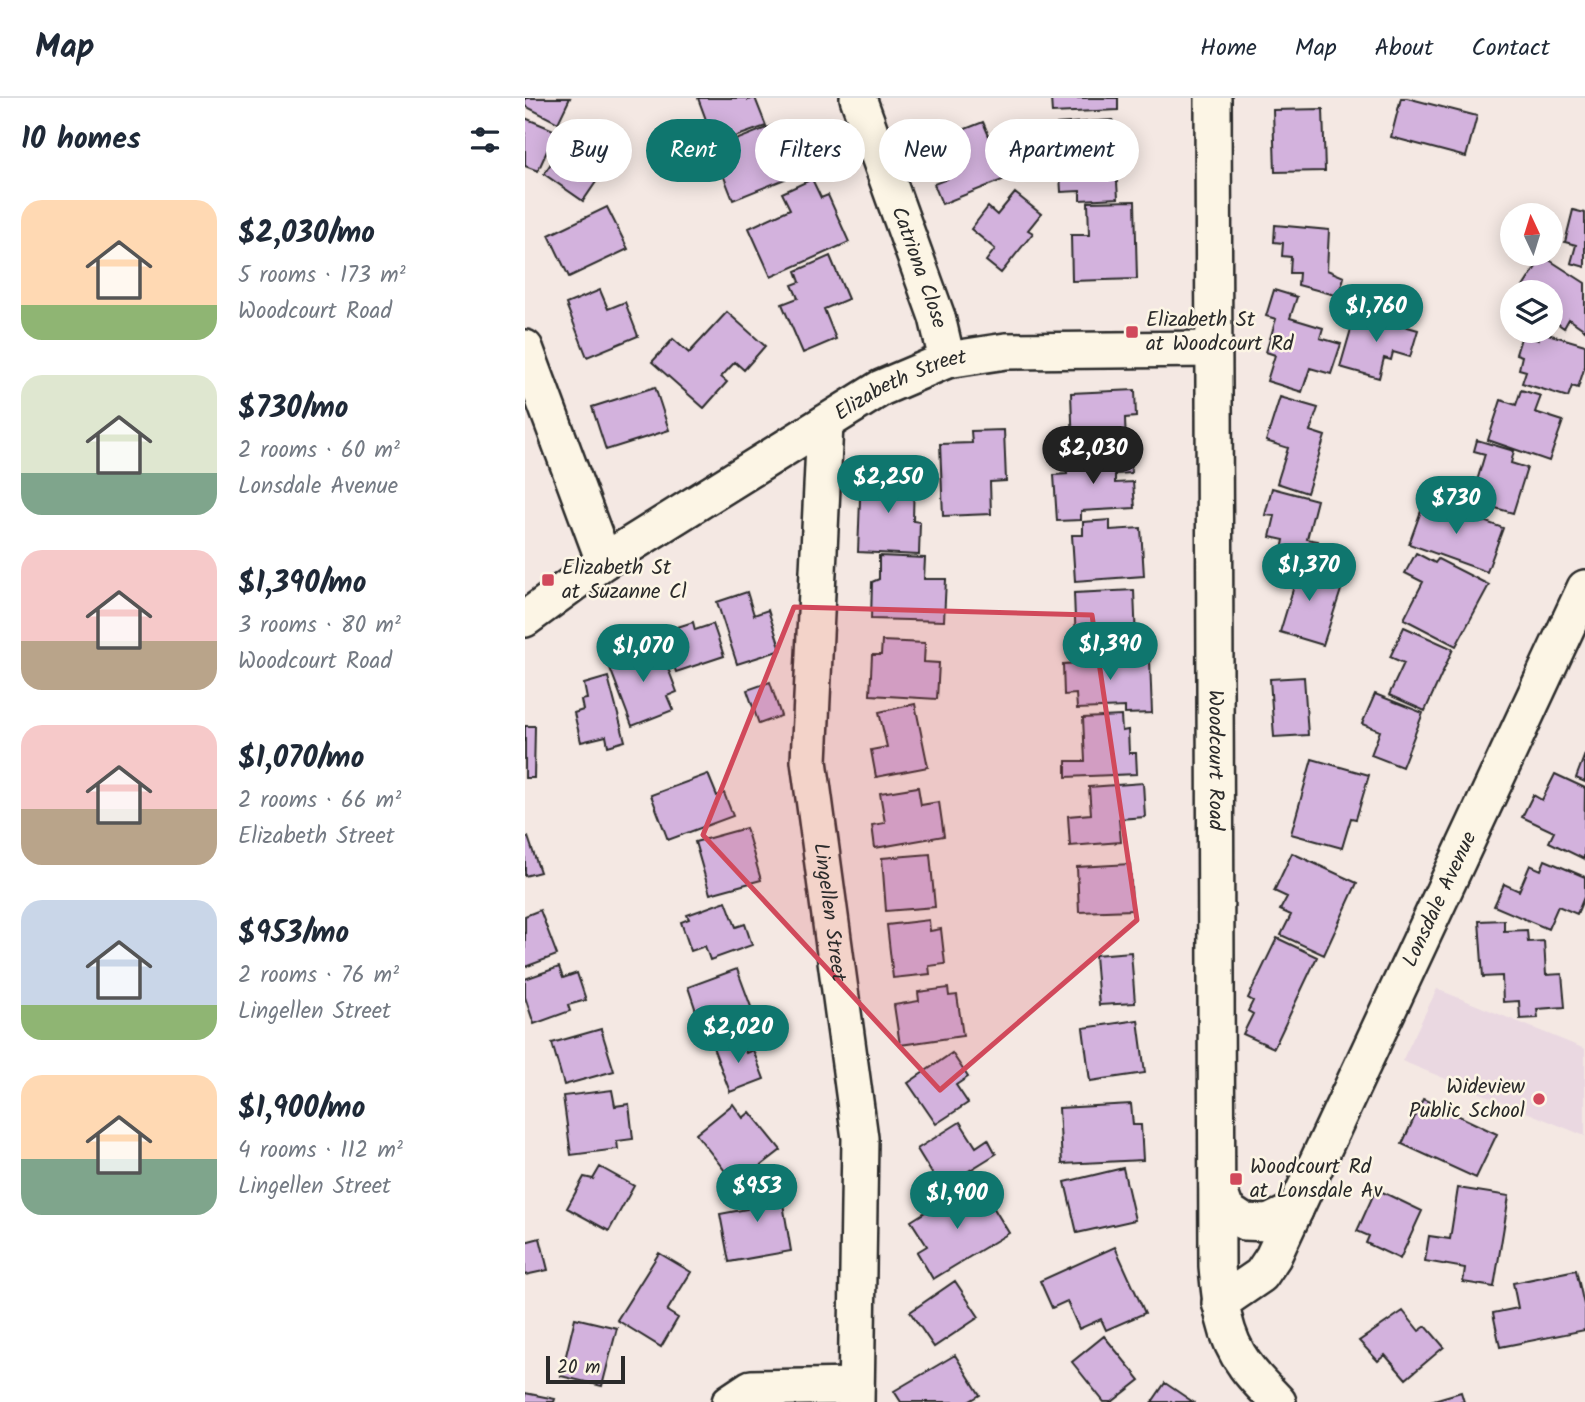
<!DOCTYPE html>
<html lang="en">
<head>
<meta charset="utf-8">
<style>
  body { margin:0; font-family:Kalam,sans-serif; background:#f2f2f3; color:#1f2937; height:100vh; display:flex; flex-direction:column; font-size:26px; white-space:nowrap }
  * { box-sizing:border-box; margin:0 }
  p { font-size:23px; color:#747a83 }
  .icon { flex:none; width:38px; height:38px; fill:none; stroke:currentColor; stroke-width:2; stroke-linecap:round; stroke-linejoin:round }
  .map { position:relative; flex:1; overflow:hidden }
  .sheet { display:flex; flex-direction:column; background:#fff; width:525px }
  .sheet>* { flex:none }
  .top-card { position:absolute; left:21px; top:21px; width:665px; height:63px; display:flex; gap:14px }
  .needle { width:46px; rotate:356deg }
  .tools { position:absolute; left:975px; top:105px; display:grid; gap:14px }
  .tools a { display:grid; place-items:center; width:63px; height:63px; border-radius:50%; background:#fff; box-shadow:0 4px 18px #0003; font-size:35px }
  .scale { position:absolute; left:21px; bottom:18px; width:79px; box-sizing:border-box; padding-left:7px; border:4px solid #2b2b2b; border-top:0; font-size:19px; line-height:24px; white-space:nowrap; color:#2b2b2b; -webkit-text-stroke:5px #fcf5e5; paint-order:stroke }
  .price { position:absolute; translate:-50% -60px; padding:0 16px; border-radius:24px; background:#0f766e; color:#fff; font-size:23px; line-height:46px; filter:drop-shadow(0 2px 4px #0008) }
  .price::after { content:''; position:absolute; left:50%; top:42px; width:21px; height:16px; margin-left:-10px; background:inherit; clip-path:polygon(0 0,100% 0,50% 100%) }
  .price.current { background:#222; color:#fff }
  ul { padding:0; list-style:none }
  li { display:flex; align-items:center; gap:21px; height:175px; padding:0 21px }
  li span { display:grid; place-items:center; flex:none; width:196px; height:140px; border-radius:21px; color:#555 }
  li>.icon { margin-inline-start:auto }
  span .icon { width:84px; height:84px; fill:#fffc; stroke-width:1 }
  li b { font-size:30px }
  h2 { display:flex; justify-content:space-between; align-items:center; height:84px; padding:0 21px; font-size:30px }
  .chip { padding:0 24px; border-radius:32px; background:#fff; box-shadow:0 4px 18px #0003; font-size:24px; line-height:63px }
  .chip.current { background:#0f766e; color:#fff }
  header { display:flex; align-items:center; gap:42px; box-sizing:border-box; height:98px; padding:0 35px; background:#fff; border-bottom:2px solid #e0e1e3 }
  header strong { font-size:33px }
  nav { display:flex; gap:38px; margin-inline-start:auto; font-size:24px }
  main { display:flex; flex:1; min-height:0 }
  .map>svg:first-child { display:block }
  .built { fill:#ead8e1 }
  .building { fill:#d3b2dd; stroke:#2b2b2b; stroke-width:2 }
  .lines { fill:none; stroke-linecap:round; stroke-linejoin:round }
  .minor-casing { stroke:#2b2b2b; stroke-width:40 }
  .minor { stroke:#fcf5e5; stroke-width:35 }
  .marked { fill:#d1495b; fill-opacity:0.2; stroke:#d1495b; stroke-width:5; stroke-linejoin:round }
  .poi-dot { fill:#d1495b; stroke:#fcf5e5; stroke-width:2.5 }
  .labels { text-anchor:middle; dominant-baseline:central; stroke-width:5; stroke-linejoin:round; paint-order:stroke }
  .street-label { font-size:21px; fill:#2b2b2b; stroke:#fcf5e5 }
  .poi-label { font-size:21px; fill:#2b2b2b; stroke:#fcf5e5; text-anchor:start }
</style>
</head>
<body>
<header>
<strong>Map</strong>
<nav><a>Home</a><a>Map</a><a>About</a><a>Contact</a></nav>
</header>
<main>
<section class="sheet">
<h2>10 homes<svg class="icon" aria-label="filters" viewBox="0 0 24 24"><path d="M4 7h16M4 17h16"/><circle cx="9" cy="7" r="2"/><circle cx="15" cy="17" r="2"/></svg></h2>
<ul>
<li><span style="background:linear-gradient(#ffd9b3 75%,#8fb573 0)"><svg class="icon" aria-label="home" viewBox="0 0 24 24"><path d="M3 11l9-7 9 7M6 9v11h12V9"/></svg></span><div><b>$2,030/mo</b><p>5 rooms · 173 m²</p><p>Woodcourt Road</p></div></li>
<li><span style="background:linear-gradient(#dfe7d0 70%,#7fa58c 0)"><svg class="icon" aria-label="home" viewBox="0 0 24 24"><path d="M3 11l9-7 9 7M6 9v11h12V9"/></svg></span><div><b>$730/mo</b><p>2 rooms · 60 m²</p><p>Lonsdale Avenue</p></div></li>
<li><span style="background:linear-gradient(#f6c9c9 65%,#b9a48a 0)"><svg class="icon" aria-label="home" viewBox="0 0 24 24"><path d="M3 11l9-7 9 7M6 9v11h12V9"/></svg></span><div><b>$1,390/mo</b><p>3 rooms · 80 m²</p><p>Woodcourt Road</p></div></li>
<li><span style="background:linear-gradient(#f6c9c9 60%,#b9a48a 0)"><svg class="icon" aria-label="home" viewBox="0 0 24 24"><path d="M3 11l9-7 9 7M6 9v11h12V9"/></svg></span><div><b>$1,070/mo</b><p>2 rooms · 66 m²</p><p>Elizabeth Street</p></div></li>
<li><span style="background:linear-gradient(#c9d6e8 75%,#8fb573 0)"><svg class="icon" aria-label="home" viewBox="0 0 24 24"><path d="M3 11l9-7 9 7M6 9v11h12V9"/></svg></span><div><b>$953/mo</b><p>2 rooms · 76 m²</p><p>Lingellen Street</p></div></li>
<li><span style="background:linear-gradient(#ffd9b3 60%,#7fa58c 0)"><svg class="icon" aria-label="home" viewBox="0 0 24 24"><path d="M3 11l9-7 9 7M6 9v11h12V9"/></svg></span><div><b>$1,900/mo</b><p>4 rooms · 112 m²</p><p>Lingellen Street</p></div></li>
</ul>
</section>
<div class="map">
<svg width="1060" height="1304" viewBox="0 0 1060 1304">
  <rect width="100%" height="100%" fill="#f4e8e3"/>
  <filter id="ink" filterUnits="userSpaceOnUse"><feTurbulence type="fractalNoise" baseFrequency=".0143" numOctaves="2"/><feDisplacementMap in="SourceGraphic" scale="14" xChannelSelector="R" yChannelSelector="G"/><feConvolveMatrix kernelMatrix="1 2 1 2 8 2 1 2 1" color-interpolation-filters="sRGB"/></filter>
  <g filter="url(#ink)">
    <path class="built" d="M912 891 1060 951V1038L877 963Z"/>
    <path class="building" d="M0 0H45L33 25 0 8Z
      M173 0H223V2L230 0 241 28 190 46Z
      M526 0H593V12L527 15Z
      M876 0H882L952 18 941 59 866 39Z
      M798 11 800 73 750 74 748 12Z
      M0 20 31 33 13 73 0 68Z
      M588 22 593 100 555 102V93L536 94 532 26Z
      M458 24 470 52 484 47 495 75 417 106 409 86 422 81 407 44Z
      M249 27 270 77 208 102 188 51Z
      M48 32 88 59 58 103 19 76Z
      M287 81 296 100 303 97 324 144 246 179 224 130 265 111 257 95Z
      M490 95 516 116 503 132 508 135 476 175 461 163 470 151 446 131 463 109 472 117Z
      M610 103 612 181 547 183 546 137H564L563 104Z
      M82 109 103 151 44 179 24 137Z
      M1048 112 1060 115V169L1046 165 1051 147 1040 144Z
      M750 127 804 132 802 172 819 179 814 198 773 187 774 175H765L766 159 757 158 758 145 749 144Z
      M305 158 323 201 299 211 311 241 278 255 257 206 273 200 267 187 275 184 271 173Z
      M1018 158 1060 185V232L1044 221 1039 230 1026 221V194H1006L998 189Z
      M75 192 83 211 100 204 113 238 62 259 41 206Z
      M749 192 772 199 765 220 798 230 795 240 816 246 806 276 785 270 777 294 742 283 750 257 741 254 751 221 741 218Z
      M202 214 240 248 219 272 210 264 196 279 202 284 179 310 127 264 148 241 164 255Z
      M831 214 893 232 885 259 868 254 866 262 859 260 854 280 815 269Z
      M1016 234 1060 247V268L1053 290 1047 288 1043 299 997 285 1001 273 994 271 997 258 991 256 997 237 1013 242Z
      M130 289 144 332 81 352 67 309Z
      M610 292 611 319 600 320 601 348 548 350 546 295Z
      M996 292 1016 298 1010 314 1038 323 1024 363 963 342 976 302 991 307Z
      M755 299 793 310 785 333 800 338 782 395 752 385 763 350 741 343Z
      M479 332 481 383 465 384 466 416 418 418 415 346 447 345 446 333Z
      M952 342 989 353 986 365 1002 370 988 415 946 403 960 356 949 353Z
      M605 357 606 375 590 376V385L608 384 610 410 556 413V422L532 423 529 377 542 376 541 360Z
      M336 375 389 377 388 423 395 424 394 457 333 454Z
      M747 390 792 402 782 441 793 443 789 460 757 452 759 442 745 439 750 418 740 417Z
      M900 402 978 430 962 474 884 446Z
      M585 422V432L616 430 619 478 550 483 547 437H558V424Z
      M891 455 910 465 913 461 964 487 931 548 879 521 898 484 880 475Z
      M354 458 400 460 399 481H421L419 523 346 521 347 484 354 481Z
      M769 460 801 469 795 486 816 492 798 547 755 534 769 488 762 481Z
      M609 492 611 544 551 547 549 495Z
      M222 494 229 517 243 512 256 552 212 566 192 504Z
      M168 524 170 532 188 526 199 558 151 574 137 534Z
      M879 529 928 551 900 613 864 597 879 565 865 559Z
      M357 543 400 545 399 564 414 565 412 601 345 597 347 557H356Z
      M123 547 127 556 136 552 152 594 142 598 148 612 107 628 82 562Z
      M609 553 610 562H625L627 615 600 616V609L552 611 551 596 539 597 538 566 554 565V556Z
      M83 579 100 643 83 648 81 638 56 644 49 615 58 612 56 602 62 601 59 586Z
      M779 579 783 637 749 639 745 581Z
      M245 584 256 618 234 626 222 592Z
      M850 596 898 615 877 669 846 657 855 633 837 626Z
      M390 606 403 669 351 679 346 652 362 649 354 614Z
      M596 618 597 633 603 632 604 655H611L612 676 541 679V663H560L558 620Z
      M0 628H10L9 680H0Z
      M1060 656V684L1051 680Z
      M787 661 844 677 831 721 826 720 817 750 766 736Z
      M183 676 192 698 199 695 208 718 143 742 126 697Z
      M1030 676 1060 690 1059 761 1024 744 1029 734 997 719 1008 697 1017 702Z
      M618 685 620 719 594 721 596 744 545 748 543 718 566 716 564 689Z
      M393 689 396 707 414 704 419 738 350 750 347 727 360 725 355 695Z
      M221 730 236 782 185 796 170 744Z
      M3 739 15 774 0 778V740Z
      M767 755 832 785 799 857 756 837 766 817 755 812 762 799 749 793Z
      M405 756 410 809 361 813 357 760Z
      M1020 762 1060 779V797L1052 816 1033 808 1023 831 969 808 979 786 994 793 1005 767 1016 772Z
      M605 766 607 812 554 814 552 769Z
      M201 803 211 829 220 826 227 847 185 862 180 848 166 853 156 824 164 821 162 817Z
      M15 812 32 857 0 869V818Z
      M404 822 405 833 416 831 420 866 404 868 405 876 368 880 362 827Z
      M979 822V833L1002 832 1003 844 1019 843 1021 877 1037 876 1040 909 1012 911 1013 920 995 921 994 903 978 904 977 878 958 879 954 823Z
      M752 840 792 859 749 950 718 936 728 916 723 913 728 903 723 900Z
      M606 854 610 905 574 907 570 857Z
      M34 869 38 880 52 875 61 902 43 907 45 913 9 926 0 899V881Z
      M212 871 229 917 199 929 193 912 173 919 163 889Z
      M423 890 424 898 432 897 438 938 375 947 369 907 394 903 393 894Z
      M613 922 620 975 565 983 558 930Z
      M76 931 89 973 39 987 27 945Z
      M214 939 221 955 228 952 239 981 205 994 188 949Z
      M427 955 443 979 431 987 443 1005 411 1026 383 985Z
      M87 992 90 1008 104 1006 108 1041 92 1043 93 1051 46 1057 38 998Z
      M898 1001 972 1036 951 1080 877 1046Z
      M208 1006 218 1020 225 1014 256 1052 211 1087 171 1036Z
      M606 1006 608 1027H616L618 1062 537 1066 534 1010Z
      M435 1024 451 1049 463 1041 471 1056 416 1090 392 1051Z
      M75 1069 109 1088 84 1133 42 1110 59 1079 68 1081Z
      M598 1070 610 1122 552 1135 540 1084Z
      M254 1082 266 1153 204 1164 195 1116 222 1111 218 1088Z
      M445 1086 459 1108 465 1104 484 1135 408 1181 392 1154 402 1148 386 1123Z
      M933 1090 984 1098 969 1189 938 1184 940 1170 900 1163 904 1138 925 1141Z
      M851 1091 897 1113 875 1161 841 1145 844 1138 832 1133Z
      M15 1140 23 1172 0 1177V1144Z
      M590 1149 620 1215 581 1232 576 1221 554 1231 542 1203 527 1210 515 1183Z
      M134 1155 166 1174 142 1213 153 1220 136 1249 92 1222Z
      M1051 1172 1060 1211V1232L975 1249 968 1215 993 1210 988 1185Z
      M430 1183 454 1219 409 1249 385 1214Z
      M878 1213 894 1233 901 1228 919 1249 881 1281 860 1257 853 1263 834 1243Z
      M50 1220 92 1230 77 1288 36 1278Z
      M579 1238 615 1282 587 1304H579L547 1264Z
      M430 1257 455 1297 443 1304H376L369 1293Z
      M640 1285 668 1304H627Z
      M936 1294 939 1304H902Z
      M0 1295 30 1301 29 1304H0Z"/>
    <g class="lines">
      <g class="minor-casing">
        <g id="minor">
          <path id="s1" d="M333 0 412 219 422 262"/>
          <path id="s2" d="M688 0 692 1168C695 1203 698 1238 720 1267 729 1280 742 1292 753 1304"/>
          <path d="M0 250 79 463"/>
          <path id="s3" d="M300 326 284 663 335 1040 331 1304"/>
          <path id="s4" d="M0 521 79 463 356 290 422 262 481 253 689 251"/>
          <path d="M692 1087 701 1112 719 1124 743 1125 770 1112"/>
          <path id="s5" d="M695 1205 736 1177 748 1159 1060 490"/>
          <path d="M205 1304 226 1290 331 1288"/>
        </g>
      </g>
      <use href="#minor" class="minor"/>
    </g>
  </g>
  <path class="marked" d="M269 509 567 517 612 822 415 992 178 737Z"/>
  <g class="poi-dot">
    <rect x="600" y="227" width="14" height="14" rx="3.5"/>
    <rect x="16" y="475" width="14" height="14" rx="3.5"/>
    <circle cx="1014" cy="1001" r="7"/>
    <rect x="704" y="1074" width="14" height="14" rx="3.5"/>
  </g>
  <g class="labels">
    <g class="street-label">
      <text stroke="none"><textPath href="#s1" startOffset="180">Catriona Close</textPath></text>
      <text stroke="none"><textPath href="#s4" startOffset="444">Elizabeth Street</textPath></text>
      <text stroke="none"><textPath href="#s2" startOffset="662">Woodcourt Road</textPath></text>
      <text stroke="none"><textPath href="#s5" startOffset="466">Lonsdale Avenue</textPath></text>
      <text stroke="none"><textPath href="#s3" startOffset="490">Lingellen Street</textPath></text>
    </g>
    <g class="poi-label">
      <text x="621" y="222">Elizabeth St<tspan x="621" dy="24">at Woodcourt Rd</tspan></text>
      <text x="37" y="470">Elizabeth St<tspan x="37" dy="24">at Suzanne Cl</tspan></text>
      <text x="1000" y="989" text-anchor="end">Wideview<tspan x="1000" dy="24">Public School</tspan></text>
      <text x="725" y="1069">Woodcourt Rd<tspan x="725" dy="24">at Lonsdale Av</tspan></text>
    </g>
  </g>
</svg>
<div class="tools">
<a><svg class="needle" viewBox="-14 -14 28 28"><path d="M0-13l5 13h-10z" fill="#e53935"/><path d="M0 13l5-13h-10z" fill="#747a83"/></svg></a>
<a><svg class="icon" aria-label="layers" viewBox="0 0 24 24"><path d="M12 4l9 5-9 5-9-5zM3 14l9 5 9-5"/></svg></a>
</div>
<div class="scale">20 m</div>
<b class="price" style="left:851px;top:246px">$1,760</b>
<b class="price current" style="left:568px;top:388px">$2,030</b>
<b class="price" style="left:363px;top:417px">$2,250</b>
<b class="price" style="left:931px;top:438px">$730</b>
<b class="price" style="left:784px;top:505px">$1,370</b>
<b class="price" style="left:585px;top:584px">$1,390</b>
<b class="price" style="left:118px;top:586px">$1,070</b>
<b class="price" style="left:213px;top:967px">$2,020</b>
<b class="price" style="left:232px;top:1126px">$953</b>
<b class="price" style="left:432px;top:1133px">$1,900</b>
<div class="top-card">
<a class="chip">Buy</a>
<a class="chip current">Rent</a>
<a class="chip">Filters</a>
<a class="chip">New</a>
<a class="chip">Apartment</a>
</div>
</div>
</main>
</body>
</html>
